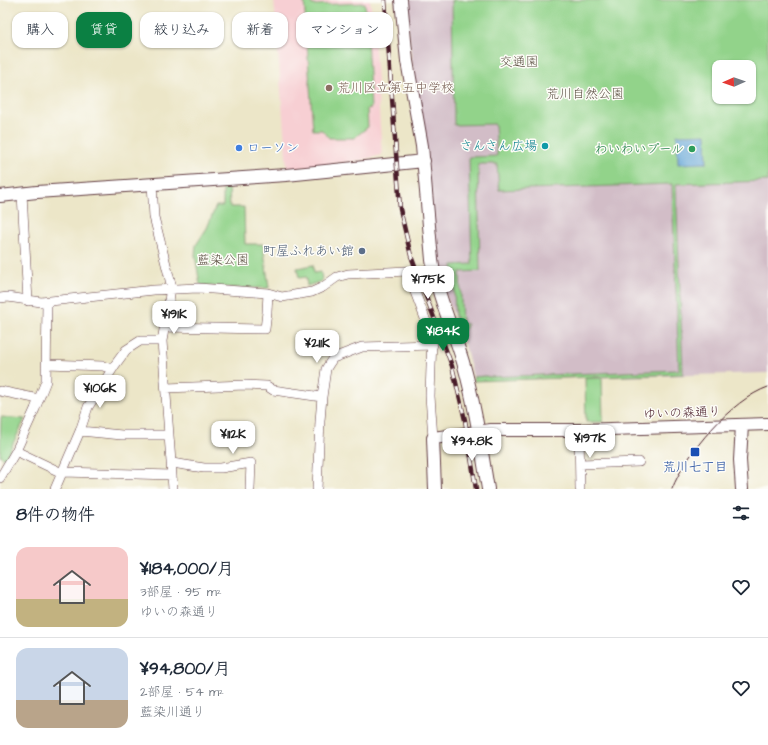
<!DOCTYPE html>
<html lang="ja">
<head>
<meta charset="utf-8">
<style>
  body { margin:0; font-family:"Architects Daughter","Klee One",sans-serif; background:#f2f2f3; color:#1f2937; height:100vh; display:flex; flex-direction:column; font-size:15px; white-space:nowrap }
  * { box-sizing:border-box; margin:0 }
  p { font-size:13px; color:#747a83 }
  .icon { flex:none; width:22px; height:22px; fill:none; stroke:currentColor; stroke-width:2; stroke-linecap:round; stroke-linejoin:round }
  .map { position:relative; height:489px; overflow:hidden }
  .panel { display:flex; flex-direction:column; background:#fff; flex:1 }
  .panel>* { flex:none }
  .banner { position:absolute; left:12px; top:12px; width:400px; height:36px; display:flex; gap:8px }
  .needle { width:26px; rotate:268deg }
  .controls { position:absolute; left:712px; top:60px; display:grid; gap:8px }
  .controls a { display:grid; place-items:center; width:44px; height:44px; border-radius:8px; background:#fff; box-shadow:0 1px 3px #0004; font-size:20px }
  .price { position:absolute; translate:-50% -34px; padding:0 9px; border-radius:8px; background:#fff; color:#222; font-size:13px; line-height:26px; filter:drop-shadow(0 1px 2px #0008) }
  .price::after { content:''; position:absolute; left:50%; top:24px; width:12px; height:9px; margin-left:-6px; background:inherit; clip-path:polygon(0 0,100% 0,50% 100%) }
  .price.selected { background:#0b8043; color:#fff }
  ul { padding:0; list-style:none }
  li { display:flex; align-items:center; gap:12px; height:100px; padding:0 16px }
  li+li { border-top:1px solid #e0e1e3 }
  li span { display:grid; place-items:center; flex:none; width:112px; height:80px; border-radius:12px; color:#555 }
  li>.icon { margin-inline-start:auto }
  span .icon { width:48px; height:48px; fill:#fffc; stroke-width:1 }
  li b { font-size:17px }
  h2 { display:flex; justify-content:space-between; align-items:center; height:48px; padding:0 16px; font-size:17px }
  .chip { padding:0 14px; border-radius:12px; background:#fff; box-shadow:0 1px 3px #0004; font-size:14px; line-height:36px }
  .chip.selected { background:#0b8043; color:#fff }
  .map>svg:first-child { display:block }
  .built { fill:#f7cfd3 }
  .industrial { fill:#d2bdc7; fill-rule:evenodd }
  .green { fill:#92d38a; stroke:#6e795a; fill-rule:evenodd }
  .water { fill:#63a5d7; stroke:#566281 }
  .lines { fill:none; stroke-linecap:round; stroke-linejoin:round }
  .minor-casing { stroke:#623d43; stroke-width:10 }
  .tertiary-casing { stroke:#623d43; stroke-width:14 }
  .minor { stroke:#fff; stroke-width:9 }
  .tertiary { stroke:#fff; stroke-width:12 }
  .tram { stroke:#4a1f2b; stroke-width:1 }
  .rail-casing { stroke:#4a1f2b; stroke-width:4.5 }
  .rail { stroke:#fdfcf7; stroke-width:3; stroke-dasharray:9; stroke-linecap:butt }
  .education-dot { fill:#8d6e63; stroke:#fdfcf7; stroke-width:1.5 }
  .culture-dot { fill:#0f9aa8; stroke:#fdfcf7; stroke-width:1.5 }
  .shop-dot { fill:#3f7fe0; stroke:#fdfcf7; stroke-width:1.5 }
  .leisure-dot { fill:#2e9e5b; stroke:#fdfcf7; stroke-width:1.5 }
  .service-dot { fill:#5c6f8a; stroke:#fdfcf7; stroke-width:1.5 }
  .transit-dot { fill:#1a4fb4; stroke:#fdfcf7; stroke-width:1.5 }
  .labels { text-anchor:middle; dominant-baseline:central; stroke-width:3; stroke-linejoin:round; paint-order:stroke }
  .park-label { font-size:13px; fill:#605548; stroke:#fdfcf7 }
  .education-label { font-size:13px; fill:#785e54; stroke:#fdfcf7; text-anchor:start }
  .culture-label { font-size:13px; fill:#0d838f; stroke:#fdfcf7; text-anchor:end }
  .shop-label { font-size:13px; fill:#366cbe; stroke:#fdfcf7; text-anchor:start }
  .leisure-label { font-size:13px; fill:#27864d; stroke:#fdfcf7; text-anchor:end }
  .service-label { font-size:13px; fill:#4e5e75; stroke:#fdfcf7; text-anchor:end }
  .street-label { font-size:13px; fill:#4a1f2b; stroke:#fdfcf7 }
  .transit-label { font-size:13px; fill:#164399; stroke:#fdfcf7 }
</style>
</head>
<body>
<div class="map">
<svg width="768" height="489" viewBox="0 0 768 489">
  <rect width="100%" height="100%" fill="#fdfcf7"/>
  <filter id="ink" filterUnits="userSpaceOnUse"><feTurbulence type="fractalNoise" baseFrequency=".025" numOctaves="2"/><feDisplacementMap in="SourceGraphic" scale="8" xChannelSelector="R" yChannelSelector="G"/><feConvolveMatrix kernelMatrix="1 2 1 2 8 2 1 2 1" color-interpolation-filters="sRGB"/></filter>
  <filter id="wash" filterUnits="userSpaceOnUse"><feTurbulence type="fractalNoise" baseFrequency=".012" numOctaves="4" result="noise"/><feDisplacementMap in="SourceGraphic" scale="16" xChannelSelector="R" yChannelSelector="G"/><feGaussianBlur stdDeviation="0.9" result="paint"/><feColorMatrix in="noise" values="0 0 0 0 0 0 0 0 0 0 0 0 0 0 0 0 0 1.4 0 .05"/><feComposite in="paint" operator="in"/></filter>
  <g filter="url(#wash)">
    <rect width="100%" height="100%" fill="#ece6c8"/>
    <path class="built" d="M274 0H370L373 21 382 155 362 160 287 170Z"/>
    <path class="industrial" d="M405 0H768V373L474 381 466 349 441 282 412 64ZM719 67H749V97H719Z"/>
    <path class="green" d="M304 0H311L312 5 365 3 371 108 367 109 368 127 354 138H329L322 130H313Z
      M452 0H768V181L676 184 683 374 474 381 473 377 486 376 489 377 679 370 672 184 499 190 497 164H478L480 271 460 272 462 324H467C467 329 464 330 460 333L455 316 453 265 472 264 469 157 497 156 495 124 454 125ZM719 67H749V97H719Z
      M223 186H229L230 207H244L245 244H263L269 288H233L200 285 195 255 196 245 207 228 216 206H223Z
      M313 265 314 273 321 272 322 281 307 286 306 277 299 278 297 268Z
      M585 378H602L603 422H586Z
      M1 417 25 419 5 460 0 455Z"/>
    <path class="water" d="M706 134 707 163 678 164 677 135Z"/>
  </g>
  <g filter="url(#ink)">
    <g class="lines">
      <g class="minor-casing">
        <path id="minor" d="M152 184 154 217 171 284 169 302 162 341 173 489
          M22 194 28 301
          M410 275 433 268
          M0 298 8 297 41 302 154 290 198 288 268 293 282 297 312 292 323 287 337 277 348 274 407 271 432 337 430 396 433 438
          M164 327 265 329 267 312 268 293
          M47 364 103 366 112 369
          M166 388 245 385 267 386 273 390 322 397
          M0 391 39 399
          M579 430 580 489
          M80 431 122 435H169
          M16 451 62 473
          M172 463 204 468H221L251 463 250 489
          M580 464 639 462
          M63 472 172 475
          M0 478 16 451 35 409 46 381 47 302
          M55 489 80 431 88 407 115 365 126 350 140 341H162
          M317 489 320 421 322 397 326 369 329 364 333 358 362 347 433 345"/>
      </g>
      <g class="tertiary-casing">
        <path id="tertiary" d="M401 0 407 61 422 146 432 260C437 296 453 328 463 362 475 404 481 447 488 489
          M0 196 37 192 286 175 424 161
          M742 425 740 460 742 489
          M435 489 433 438 491 430H579L768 424"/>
      </g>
      <use href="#minor" class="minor"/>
      <use href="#tertiary" class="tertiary"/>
      <path class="tram" d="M672 489C686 453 731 400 768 387"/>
      <g class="rail-casing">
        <path id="rail" d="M385 0 400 209 411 256 452 366 465 420 476 489"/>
      </g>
      <use href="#rail" class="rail"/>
    </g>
  </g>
  <circle class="education-dot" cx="329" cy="88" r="4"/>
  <circle class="culture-dot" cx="545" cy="146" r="4"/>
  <circle class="shop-dot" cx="239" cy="148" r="4"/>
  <circle class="leisure-dot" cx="692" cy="149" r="4"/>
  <circle class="service-dot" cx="362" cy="251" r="4"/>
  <rect class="transit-dot" x="690" y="447" width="10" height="10" rx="2"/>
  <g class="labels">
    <g class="park-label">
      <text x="519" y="62">交通園</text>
      <text x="585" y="94">荒川自然公園</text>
      <text x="223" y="260">藍染公園</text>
    </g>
    <g class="education-label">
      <text x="337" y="88">荒川区立第五中学校</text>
    </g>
    <g class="culture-label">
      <text x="537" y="146">さんさん広場</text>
    </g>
    <g class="shop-label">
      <text x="247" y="148">ローソン</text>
    </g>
    <g class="leisure-label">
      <text x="684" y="149">わいわいプール</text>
    </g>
    <g class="service-label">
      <text x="354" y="251">町屋ふれあい館</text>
    </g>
    <g class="street-label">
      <text transform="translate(682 413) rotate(-2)">ゆいの森通り</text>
    </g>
    <g class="transit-label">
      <text x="695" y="467">荒川七丁目</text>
    </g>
  </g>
</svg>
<div class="controls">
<a><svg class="needle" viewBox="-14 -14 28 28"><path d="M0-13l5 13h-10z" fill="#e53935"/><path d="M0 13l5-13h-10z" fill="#747a83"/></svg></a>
</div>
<b class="price" style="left:428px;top:300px">¥175K</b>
<b class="price" style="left:174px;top:335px">¥191K</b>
<b class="price selected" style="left:443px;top:352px">¥184K</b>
<b class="price" style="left:317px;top:364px">¥211K</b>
<b class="price" style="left:100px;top:409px">¥106K</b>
<b class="price" style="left:233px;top:455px">¥112K</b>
<b class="price" style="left:590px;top:459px">¥197K</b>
<b class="price" style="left:472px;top:462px">¥94.8K</b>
<div class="banner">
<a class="chip">購入</a>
<a class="chip selected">賃貸</a>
<a class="chip">絞り込み</a>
<a class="chip">新着</a>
<a class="chip">マンション</a>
</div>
</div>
<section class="panel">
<h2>8件の物件<svg class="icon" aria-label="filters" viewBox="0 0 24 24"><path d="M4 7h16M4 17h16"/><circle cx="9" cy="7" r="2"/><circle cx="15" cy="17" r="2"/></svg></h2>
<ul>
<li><span style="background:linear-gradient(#f6c9c9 65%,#c2b280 0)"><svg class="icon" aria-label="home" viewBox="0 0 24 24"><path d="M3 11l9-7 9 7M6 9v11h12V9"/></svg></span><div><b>¥184,000/月</b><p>3部屋 · 95 m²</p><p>ゆいの森通り</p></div><svg class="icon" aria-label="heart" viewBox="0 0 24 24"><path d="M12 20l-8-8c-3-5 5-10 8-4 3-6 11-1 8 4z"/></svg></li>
<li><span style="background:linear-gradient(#c9d6e8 65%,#b9a48a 0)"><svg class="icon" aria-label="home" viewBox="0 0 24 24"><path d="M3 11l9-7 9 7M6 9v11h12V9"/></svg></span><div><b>¥94,800/月</b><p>2部屋 · 54 m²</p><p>藍染川通り</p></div><svg class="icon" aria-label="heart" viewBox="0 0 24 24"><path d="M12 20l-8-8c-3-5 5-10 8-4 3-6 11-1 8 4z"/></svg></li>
</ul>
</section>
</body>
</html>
